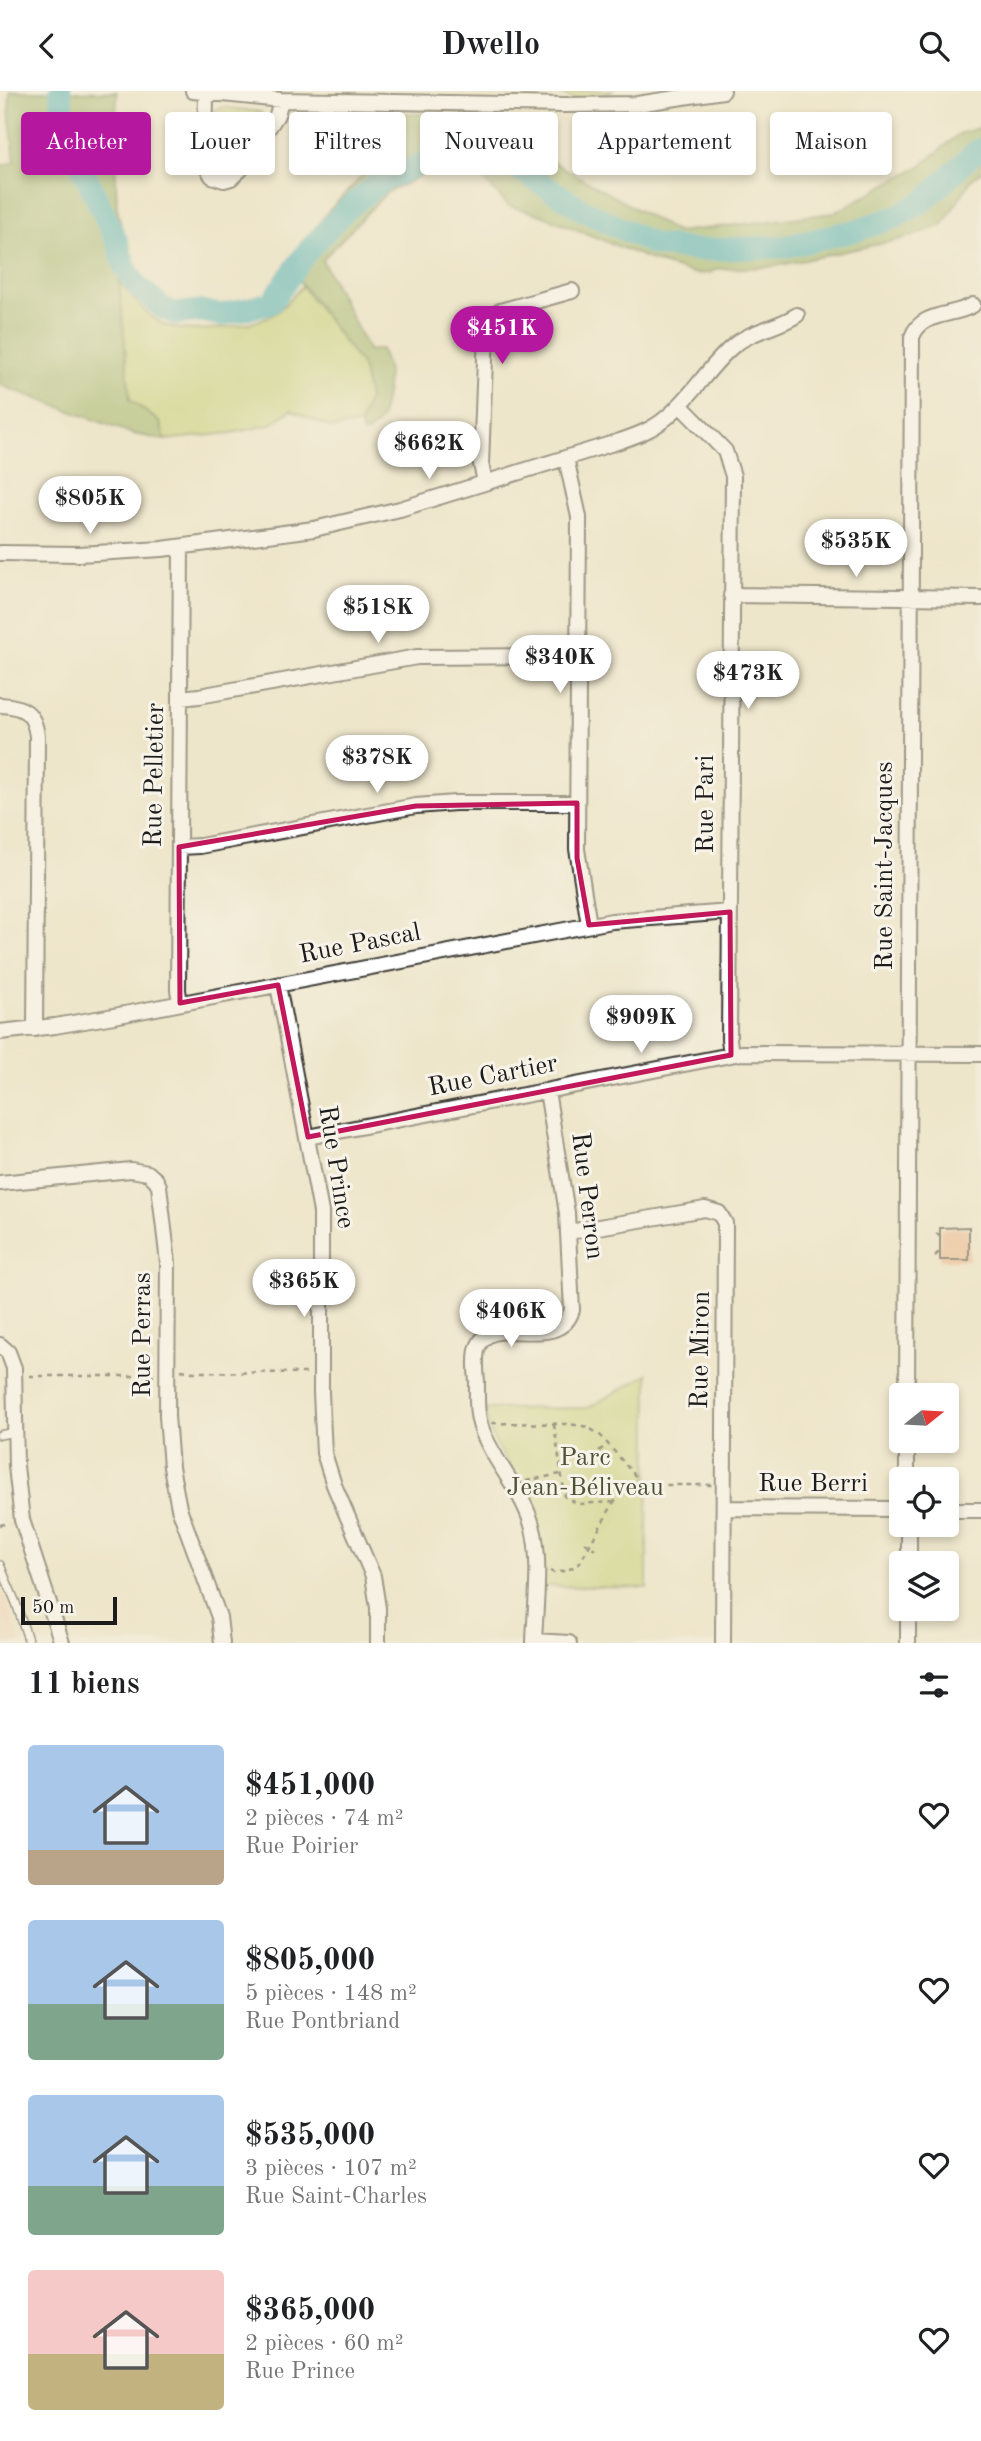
<!DOCTYPE html>
<html lang="fr">
<head>
<meta charset="utf-8">
<style>
  body { margin:0; font-family:"Old Standard TT",serif; background:#f6f6f6; color:#202124; height:100vh; display:flex; flex-direction:column; font-size:26px; white-space:nowrap }
  * { box-sizing:border-box; margin:0 }
  p { font-size:23px; color:#757577 }
  .icon { flex:none; width:38px; height:38px; fill:none; stroke:currentColor; stroke-width:2; stroke-linecap:round; stroke-linejoin:round }
  .map { position:relative; height:1552px; overflow:hidden }
  .drawer { display:flex; flex-direction:column; background:#fff; flex:1 }
  .drawer>* { flex:none }
  .top-card { position:absolute; left:21px; top:21px; width:940px; height:63px; display:flex; gap:14px }
  .needle { width:46px; rotate:72deg }
  .tools { position:absolute; left:889px; top:1292px; display:grid; gap:14px }
  .tools a { display:grid; place-items:center; width:70px; height:70px; border-radius:7px; background:#fff; box-shadow:0 4px 10px #0003; font-size:35px }
  .scale { position:absolute; left:21px; bottom:18px; width:96px; box-sizing:border-box; padding-left:7px; border:4px solid #1c1c1c; border-top:0; font-size:19px; line-height:24px; white-space:nowrap; color:#1c1c1c; -webkit-text-stroke:5px #f7f3e8; paint-order:stroke }
  .price { position:absolute; translate:-50% -60px; padding:0 16px; border-radius:24px; background:#fff; color:#222; font-size:23px; line-height:46px; filter:drop-shadow(0 2px 4px #0008) }
  .price::after { content:''; position:absolute; left:50%; top:42px; width:21px; height:16px; margin-left:-10px; background:inherit; clip-path:polygon(0 0,100% 0,50% 100%) }
  .price.current { background:#b5179e; color:#fff }
  ul { padding:0; list-style:none }
  li { display:flex; align-items:center; gap:21px; height:175px; padding:0 28px }
  li span { display:grid; place-items:center; flex:none; width:196px; height:140px; border-radius:7px; color:#555 }
  li>.icon { margin-inline-start:auto }
  span .icon { width:84px; height:84px; fill:#fffc; stroke-width:1 }
  li b { font-size:30px }
  h2 { display:flex; justify-content:space-between; align-items:center; height:84px; padding:0 28px; font-size:30px }
  .chip { padding:0 24px; border-radius:7px; background:#fff; box-shadow:0 4px 10px #0003; font-size:24px; line-height:63px }
  .chip.current { background:#b5179e; color:#fff }
  header { display:flex; justify-content:space-between; align-items:center; height:91px; padding:0 28px; background:#fff; font-size:32px; font-weight:600 }
  .map>svg:first-child { display:block }
  .built { fill:#f1d5bd }
  .green { fill:#c2d173; stroke:#6f7648; stroke-width:2 }
  .forest { fill:#99b365; stroke:#5a6840; stroke-width:2 }
  .lines { fill:none; stroke-linecap:round; stroke-linejoin:round }
  .river { stroke:#3faeba; stroke-width:23 }
  .building { fill:#edad83 }
  .lane-casing { stroke:#3c3a36; stroke-width:10 }
  .street-casing { stroke:#3c3a36; stroke-width:18 }
  .path { stroke:#3c3a36; stroke-width:2.5; stroke-dasharray:5 5; stroke-linecap:butt }
  .lane { stroke:#fff; stroke-width:7 }
  .street { stroke:#fff; stroke-width:14 }
  .marked { fill:none; stroke:#c2185b; stroke-width:5; stroke-linejoin:round }
  .labels { text-anchor:middle; dominant-baseline:central; stroke-width:6; stroke-linejoin:round; paint-order:stroke }
  .street-label { font-size:26px; fill:#1c1c1c; stroke:#f7f3e8 }
  .park-label { font-size:26px; fill:#4e5236; stroke:#f7f3e8 }
</style>
</head>
<body>
<header><svg class="icon" aria-label="back" viewBox="0 0 24 24"><path d="M15 5l-7 7 7 7"/></svg>Dwello<svg class="icon" aria-label="search" viewBox="0 0 24 24"><circle cx="10" cy="10" r="6"/><path d="M15 15l6 6"/></svg></header>
<div class="map">
<svg width="981" height="1552" viewBox="0 0 981 1552">
  <rect width="100%" height="100%" fill="#f7f3e8"/>
  <filter id="ink" filterUnits="userSpaceOnUse"><feTurbulence type="fractalNoise" baseFrequency=".0143" numOctaves="2"/><feDisplacementMap in="SourceGraphic" scale="14" xChannelSelector="R" yChannelSelector="G"/><feConvolveMatrix kernelMatrix="1 2 1 2 8 2 1 2 1" color-interpolation-filters="sRGB"/></filter>
  <filter id="wash" filterUnits="userSpaceOnUse"><feTurbulence type="fractalNoise" baseFrequency=".00686" numOctaves="4" result="noise"/><feDisplacementMap in="SourceGraphic" scale="28" xChannelSelector="R" yChannelSelector="G"/><feGaussianBlur stdDeviation="1.57" result="paint"/><feColorMatrix in="noise" values="0 0 0 0 0 0 0 0 0 0 0 0 0 0 0 0 0 1.4 0 .05"/><feComposite in="paint" operator="in"/></filter>
  <g filter="url(#wash)">
    <rect width="100%" height="100%" fill="#eee6cb"/>
    <path class="built" d="M0 1500 5 1504 20 1552H0Z"/>
    <path class="green" d="M558 0H613C600 11 570 12 558 0Z
      M223 16 261 21 264 29 263 35 233 75 229 80C221 82 217 80 212 73V26L215 19Z
      M119 190C132 206 145 224 165 234 189 244 254 236 276 222 285 215 294 204 302 195L362 275 369 307 360 333 332 337 291 319 270 334 231 342 165 349 160 331 130 309Z
      M648 1283 647 1497 542 1495C540 1475 540 1438 534 1420 522 1384 489 1357 485 1318L588 1317Z"/>
    <path class="forest" d="M10 0 117 1 115 64 117 117 123 143 119 190 130 309 160 331 165 349 133 343 0 294V75L15 71 9 19Z
      M326 21 480 24V30L677 141 834 122 922 74 959 43 981 36V81L972 88 942 135 898 149 771 176 716 178 710 182 696 183 664 174 536 122 509 115 472 76 438 77 386 102 322 169 369 260 381 258 388 280 387 298 381 329 368 342H363L360 333 369 307 362 275 289 176 326 123 365 82 366 38 325 34Z"/>
    <g class="lines">
      <path class="river" d="M60 0 65 29 84 81 118 153 125 176 136 194 163 217 176 223 201 220 221 224 271 212 306 162 343 122 380 91 437 66 465 64 515 76 583 119 655 154 697 159 784 156 857 139 896 126 924 110 974 62 981 58"/>
    </g>
    <g id="blocks">
      <path class="building" d="M969 1136V1169H940V1137Z"/>
    </g>
  </g>
  <g filter="url(#ink)">
    <use href="#blocks" fill-opacity="0" stroke="#3c3a36" stroke-width="2"/>
    <g class="lines">
      <g class="lane-casing">
        <path id="lane" d="M0 1344 14 1341
          M0 1474 16 1512 29 1552"/>
      </g>
      <g class="street-casing">
        <path id="street" d="M193 0 281 9 565 14 637 13 723 0
          M206 1 205 73 212 85 224 89 231 87 241 78 277 24 281 9
          M680 314 725 360 733 385 729 948 731 964
          M566 367 579 426 577 758 589 834
          M485 391 481 373 486 242 490 228 500 220 572 200
          M0 462 79 463 162 458 314 438 400 418 617 351C635 345 652 339 666 327 692 306 708 276 733 255 752 239 777 237 797 224
          M731 504 981 507
          M180 607 199 605 417 566 578 565
          M0 614C23 615 34 621 37 645L35 938
          M179 756 200 755 416 715 455 712H577
          M278 894 321 1121V1302L324 1362 334 1394 373 1485 378 1517V1552
          M180 912 178 899 181 456
          M0 941 55 935 114 925 612 830 730 821
          M308 1046 741 962 981 963
          M0 1092 131 1079 148 1082 156 1089 159 1095 168 1172 167 1325 171 1376 179 1417 219 1526 222 1552
          M569 1141 705 1118 719 1122 725 1132 723 1552
          M0 1254 8 1261 14 1277 16 1375 22 1429 62 1552
          M907 1304 912 246C921 220 953 226 973 214
          M907 1388V1349
          M724 1417 901 1418
          M947 1419H981
          M909 1472V1433
          M534 1550 569 1552
          M534 1552C535 1516 542 1468 532 1434 522 1399 494 1372 482 1339 476 1324 477 1307 477 1291 476 1281 475 1269 477 1259 488 1218 558 1264 572 1219L567 1122 547 1000
          M908 1552V1517"/>
      </g>
      <path class="path" d="M936 1142 940 1145
        M935 1165 940 1160
        M181 1279 193 1281 307 1282
        M29 1285H155
        M492 1332 568 1333 588 1336 601 1345 643 1394H712
        M554 1333 565 1406 578 1413 614 1411
        M599 1360 608 1353
        M526 1390 560 1383
        M0 1434 10 1432
        M584 1451 595 1458
        M550 1480 554 1482 568 1479 579 1473 614 1411 638 1390"/>
      <use href="#lane" class="lane"/>
      <use href="#street" class="street"/>
    </g>
  </g>
  <path d="M0 0H981V1552H0ZM577 712V767L589 834 730 821 731 964 308 1046 278 894 180 912 179 756 416 715Z" fill="#eee6cb" fill-opacity=".55" fill-rule="evenodd"/>
  <path class="marked" d="M577 712V767L589 834 730 821 731 964 308 1046 278 894 180 912 179 756 416 715Z"/>
  <g class="labels">
    <g class="street-label">
      <text transform="translate(155 684) rotate(-89)">Rue Pelletier</text>
      <text transform="translate(706 713) rotate(-90)">Rue Pari</text>
      <text transform="translate(885 775) rotate(-90)">Rue Saint-Jacques</text>
      <text transform="translate(360 853) rotate(-11)">Rue Pascal</text>
      <text transform="translate(493 985) rotate(-11)">Rue Cartier</text>
      <text transform="translate(336 1076) rotate(81)">Rue Prince</text>
      <text transform="translate(587 1105) rotate(83)">Rue Perron</text>
      <text transform="translate(143 1244) rotate(-90)">Rue Perras</text>
      <text transform="translate(701 1259) rotate(-89)">Rue Miron</text>
      <text x="813" y="1393">Rue Berri</text>
    </g>
    <g class="park-label">
      <text x="585" y="1367">Parc<tspan x="585" dy="30">Jean-Béliveau</tspan></text>
    </g>
  </g>
</svg>
<div class="tools">
<a><svg class="needle" viewBox="-14 -14 28 28"><path d="M0-13l5 13h-10z" fill="#e53935"/><path d="M0 13l5-13h-10z" fill="#757577"/></svg></a>
<a><svg class="icon" aria-label="locate" viewBox="0 0 24 24"><circle cx="12" cy="12" r="6"/><path d="M12 2v4M12 18v4M2 12h4M18 12h4"/></svg></a>
<a><svg class="icon" aria-label="layers" viewBox="0 0 24 24"><path d="M12 4l9 5-9 5-9-5zM3 14l9 5 9-5"/></svg></a>
</div>
<div class="scale">50 m</div>
<b class="price current" style="left:502px;top:275px">$451K</b>
<b class="price" style="left:429px;top:390px">$662K</b>
<b class="price" style="left:90px;top:445px">$805K</b>
<b class="price" style="left:856px;top:488px">$535K</b>
<b class="price" style="left:378px;top:554px">$518K</b>
<b class="price" style="left:560px;top:604px">$340K</b>
<b class="price" style="left:748px;top:620px">$473K</b>
<b class="price" style="left:377px;top:704px">$378K</b>
<b class="price" style="left:641px;top:964px">$909K</b>
<b class="price" style="left:304px;top:1228px">$365K</b>
<b class="price" style="left:511px;top:1258px">$406K</b>
<div class="top-card">
<a class="chip current">Acheter</a>
<a class="chip">Louer</a>
<a class="chip">Filtres</a>
<a class="chip">Nouveau</a>
<a class="chip">Appartement</a>
<a class="chip">Maison</a>
</div>
</div>
<section class="drawer">
<h2>11 biens<svg class="icon" aria-label="filters" viewBox="0 0 24 24"><path d="M4 7h16M4 17h16"/><circle cx="9" cy="7" r="2"/><circle cx="15" cy="17" r="2"/></svg></h2>
<ul>
<li><span style="background:linear-gradient(#a9c7e8 75%,#b9a48a 0)"><svg class="icon" aria-label="home" viewBox="0 0 24 24"><path d="M3 11l9-7 9 7M6 9v11h12V9"/></svg></span><div><b>$451,000</b><p>2 pièces · 74 m²</p><p>Rue Poirier</p></div><svg class="icon" aria-label="heart" viewBox="0 0 24 24"><path d="M12 20l-8-8c-3-5 5-10 8-4 3-6 11-1 8 4z"/></svg></li>
<li><span style="background:linear-gradient(#a9c7e8 60%,#7fa58c 0)"><svg class="icon" aria-label="home" viewBox="0 0 24 24"><path d="M3 11l9-7 9 7M6 9v11h12V9"/></svg></span><div><b>$805,000</b><p>5 pièces · 148 m²</p><p>Rue Pontbriand</p></div><svg class="icon" aria-label="heart" viewBox="0 0 24 24"><path d="M12 20l-8-8c-3-5 5-10 8-4 3-6 11-1 8 4z"/></svg></li>
<li><span style="background:linear-gradient(#a9c7e8 65%,#7fa58c 0)"><svg class="icon" aria-label="home" viewBox="0 0 24 24"><path d="M3 11l9-7 9 7M6 9v11h12V9"/></svg></span><div><b>$535,000</b><p>3 pièces · 107 m²</p><p>Rue Saint-Charles</p></div><svg class="icon" aria-label="heart" viewBox="0 0 24 24"><path d="M12 20l-8-8c-3-5 5-10 8-4 3-6 11-1 8 4z"/></svg></li>
<li><span style="background:linear-gradient(#f6c9c9 60%,#c2b280 0)"><svg class="icon" aria-label="home" viewBox="0 0 24 24"><path d="M3 11l9-7 9 7M6 9v11h12V9"/></svg></span><div><b>$365,000</b><p>2 pièces · 60 m²</p><p>Rue Prince</p></div><svg class="icon" aria-label="heart" viewBox="0 0 24 24"><path d="M12 20l-8-8c-3-5 5-10 8-4 3-6 11-1 8 4z"/></svg></li>
</ul>
</section>
</body>
</html>
